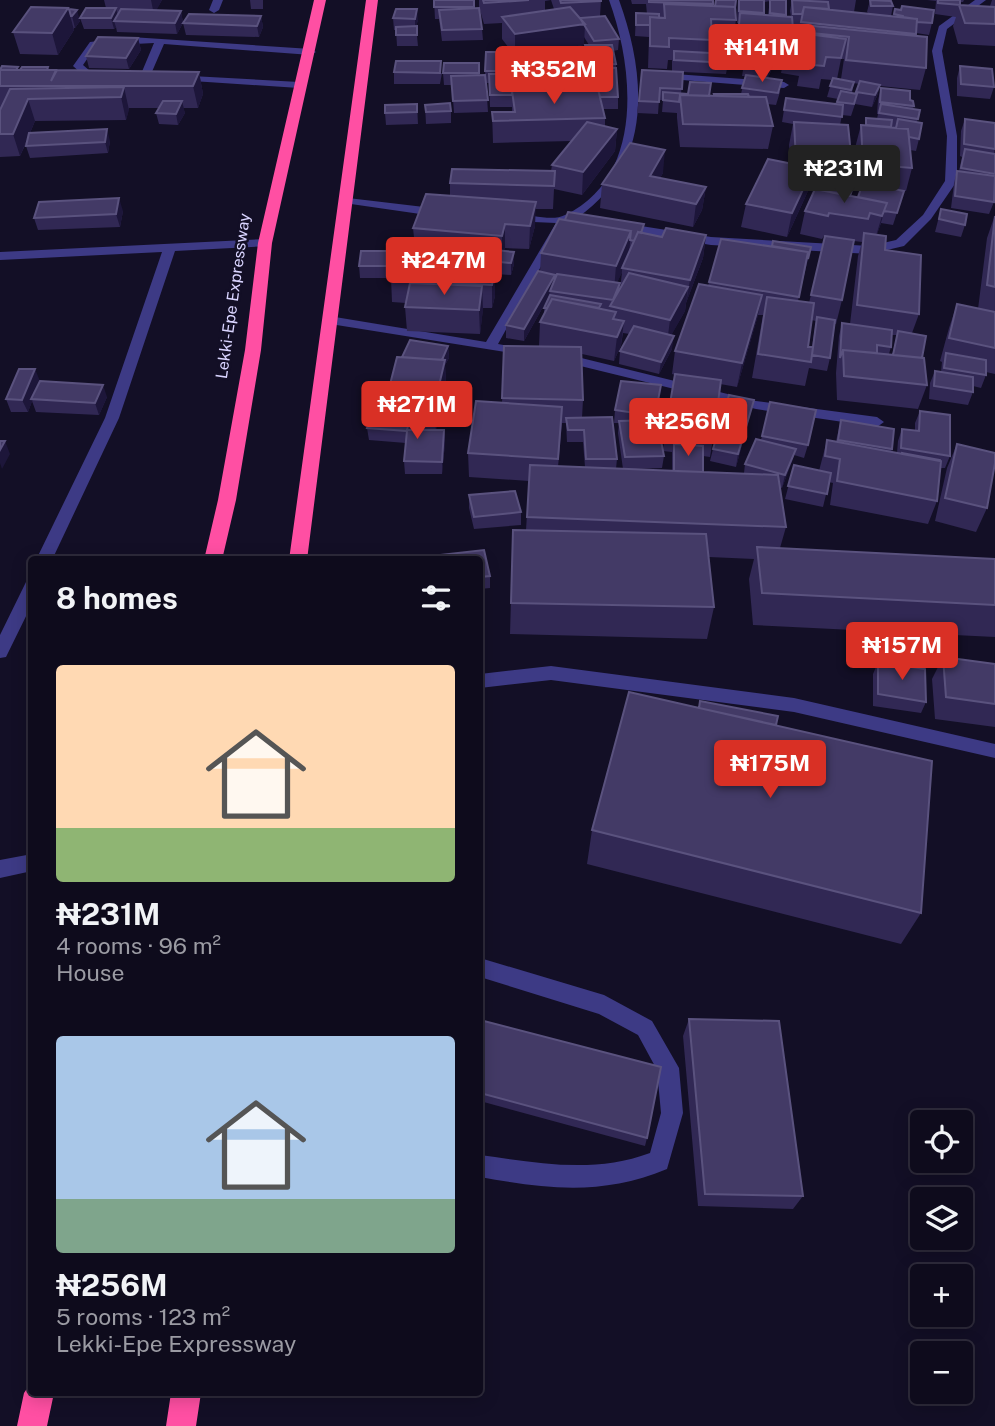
<!DOCTYPE html>
<html lang="en">
<head>
<meta charset="utf-8">
<style>
  body { margin:0; font-family:"Public Sans",sans-serif; background:#171425; color:#f1f3f6; height:100vh; display:flex; flex-direction:column; font-size:26px; white-space:nowrap }
  * { box-sizing:border-box; margin:0 }
  p { font-size:23px; color:#9b9ba3 }
  .icon { flex:none; width:38px; height:38px; fill:none; stroke:currentColor; stroke-width:2; stroke-linecap:round; stroke-linejoin:round }
  .map { position:relative; flex:1; overflow:hidden }
  .side { position:absolute; left:28px; top:556px; width:455px; height:840px; display:flex; flex-direction:column; background:#0e0b1c; border-radius:7px; box-shadow:0 4px 18px #0003,0 0 0 2px #2e2b3b }
  .side>* { flex:none }
  .controls { position:absolute; left:910px; top:1110px; display:grid; gap:14px }
  .controls a { display:grid; place-items:center; width:63px; height:63px; border-radius:7px; background:#0e0b1c; box-shadow:0 4px 18px #0003,0 0 0 2px #2e2b3b; font-size:35px }
  .price { position:absolute; translate:-50% -60px; padding:0 16px; border-radius:7px; background:#d93025; color:#fff; font-size:23px; line-height:46px; filter:drop-shadow(0 2px 4px #0008) }
  .price::after { content:''; position:absolute; left:50%; top:42px; width:21px; height:16px; margin-left:-10px; background:inherit; clip-path:polygon(0 0,100% 0,50% 100%) }
  .price.selected { background:#222; color:#fff }
  ul { padding:0; list-style:none }
  li { display:grid; align-content:center; gap:14px; height:371px; padding:0 28px }
  li span { display:grid; place-items:center; height:217px; border-radius:7px; color:#555 }
  li>.icon { margin-inline-start:auto }
  span .icon { width:126px; height:126px; fill:#fffc; stroke-width:1 }
  li b { font-size:30px }
  h2 { display:flex; justify-content:space-between; align-items:center; height:84px; padding:0 28px; font-size:30px }
  .map>svg:first-child { display:block }
  .lines { fill:none; stroke-linecap:round; stroke-linejoin:round }
  .lane { fill:#3d3a85; fill-rule:evenodd }
  .street { fill:#3d3a85; fill-rule:evenodd }
  .highway { fill:#ff4fa3; fill-rule:evenodd }
  .wall { fill:#312854; fill-rule:evenodd }
  .shaded-wall { fill:#1d163a }
  .building { fill:#433a66; stroke:#5a527e; stroke-width:2 }
  .labels { text-anchor:middle; dominant-baseline:central; stroke-width:5; stroke-linejoin:round; paint-order:stroke }
  .far-street-label { font-size:16px; fill:#d9d4ff; stroke:#130f26 }
</style>
</head>
<body>
<div class="map">
<svg width="995" height="1426" viewBox="0 0 995 1426">
  <rect width="100%" height="100%" fill="#130f26"/>
  <g class="lines">
    <path class="lane" d="M213 0H223L219 10 214 13 209 10Z
      M131 37 311 49 316 52 311 55 164 44 151 74 146 77 141 74 154 43 96 46 83 65 90 71 104 72V76H84L73 66 90 42Z
      M173 75 299 82 304 85 299 88 177 80 172 77Z
      M480 958 604 995 652 1021 679 1068 683 1113 667 1169C602 1196 547 1189 480 1177V1155C538 1163 594 1174 650 1153L661 1113 657 1070 638 1035 599 1014 480 977Z"/>
    <path class="street" d="M609 0H619C647 77 653 166 577 218L594 222 588 226 568 224 559 234 498 344 531 350V356L324 323V317L329 316 486 342 556 223 511 221 505 217 507 215C524 211 550 223 565 215 645 177 634 68 609 0Z
      M975 0H986L947 29 942 51 957 136V181L931 219 904 246 870 254 711 245 622 231 616 227 622 223 711 237 870 246 896 240 923 215 945 181 947 136 932 51 939 26Z
      M661 73 784 82 789 85 784 88 657 78 656 76Z
      M348 198 441 209 447 213 441 217 344 203V199Z
      M265 239 271 243 269 246 175 251 119 418 52 560H36L105 418 162 252 0 260V252Z
      M561 353 756 401 877 417 884 422 877 427 756 409 556 360 554 357Z
      M32 580V604L6 657 0 658V635L26 582Z
      M551 666 794 698 995 744V758L794 712 551 680 480 688V674Z
      M32 854V871L0 878V860Z"/>
    <path class="highway" d="M314 0H326L272 243 261 350 236 500 222 560H204L218 500 245 350 258 243Z
      M366 0H378L307 560H289Z
      M32 1381V1393H54L47 1426H17L24 1393Z
      M171 1393H201L196 1426H166Z"/>
  </g>
  <path class="wall" d="M104 0H162L156 10 181 11 183 23 177 34 117 32 116 27 114 29H84L80 18 106 8Z
    M250 0H263V9H251Z
    M434 0H474V9L482 29 483 40 442 41 439 19H435Z
    M479 0H601L600 16 619 39 618 50 613 51 616 64 618 97V109H603L605 118V126L617 129 615 151 582 195 554 189 553 209H535V226L529 249 505 248 504 251 514 264 511 275 495 274V296L492 308H483L480 334 407 331 405 307 406 303 392 302 391 278H360L359 266 392 251 412 247V253L415 247 413 228 450 196V183L551 171 552 165 571 141 493 143 492 112H512V107H490L489 83H486L488 112 454 113 452 85H444L443 73 479 63V75H485L486 52H512L502 39V23L484 24 479 7ZM551 0 554 9 545 11V1ZM584 37 589 45H585L584 56 587 72V89H582L583 72 569 48 584 45ZM540 52V64H529L520 59V55ZM520 83H525V91H521Z
    M631 0H713V6L735 8 736 20 734 33H737L738 23H737L738 0H770V1L764 2V15H768L770 0H786V16L791 17 790 11 792 0H856L854 12 868 13 867 12 870 0 893 6 891 16H893L895 9 932 23 929 35 916 33 915 36 926 68 920 90 880 86 877 96 872 107 855 104 851 116 842 115 840 125 852 164 847 183 851 196 858 197 861 188 857 187 855 148 861 125H865L866 118 877 119 878 114H877L878 100 881 88 910 100 914 106 913 109 920 110 917 122 919 139 916 151 910 150 912 168 906 191H904L893 225 881 223 877 234 919 314 912 333 922 358 927 385 918 409 837 400 836 373 839 336 842 323 850 324 858 256 862 242 854 241 842 300 836 324H835L830 358 827 371 809 368 805 386 752 378 763 315H758L737 387 720 384 714 433 710 457 703 456V472L744 473 745 464 761 440 770 402 808 445 804 458 794 455 782 488 780 487 786 527 780 548 995 559V637L753 625 749 579 754 559 709 557 714 607 707 639 510 634 513 530H526L529 481 469 477 468 453 502 403 504 346H542H539L540 322 544 314V308L549 296 524 341 506 338V325L540 272 541 253 643 233 662 237 706 235 703 258 686 303 685 311 671 335 672 349 659 374 619 364 620 351 630 334 623 333 621 345 614 361 582 354 583 400 582 418 617 459 616 469H623L618 433 619 423H614L615 410 660 398 655 420 663 449 675 375 672 374 675 351 708 286 721 239 808 259 798 301 809 303 825 236H824L822 239 800 234 805 211 817 185 809 184 808 191 787 237 741 227 746 204 790 163 789 145 793 124 782 122 786 98 836 104 838 99 827 97 832 80 821 79 819 89 797 86 799 76 781 73 788 40H781L780 49 768 78 780 92 776 105 767 104 773 126 768 149 680 147 677 118V113L662 112 663 100H659L658 114 637 113 642 70 672 71V60H668L667 69 648 68 649 37 635 36 636 13 647 14 646 4H632ZM793 25 800 26 799 33H792ZM751 38H756L749 53 751 42ZM712 41H714L713 53H710ZM742 53 749 54 744 64 742 76H745L741 94H714V96L681 94 683 72 726 74 728 63 740 64ZM841 59H844L841 79H837ZM854 83 859 84 856 94 852 93ZM622 272 620 290V283L617 282ZM811 320 816 321 812 347H808ZM892 335H897L892 355 889 354 891 347ZM562 423H566L567 442H583L585 467H558ZM663 451 672 452V471L635 469 662 468 664 456Z
    M927 0H964L963 2H960V5L990 6 992 0H995V46L958 44 953 26 956 17 935 14 936 1Z
    M69 9 80 21 75 28H74V30L58 55 20 54 13 32Z
    M396 9 418 20 416 26 418 46H397L396 30H394L393 18Z
    M261 16 263 27 259 37 186 35 183 23Z
    M138 38 141 50 129 69 89 68 86 56Z
    M960 66 994 87 990 99 957 96V78Z
    M48 67 49 70 56 72H199L203 94 198 108H183L185 113 178 125 159 124 156 113 159 108H129L126 120 35 121 30 133 110 141 108 153 30 158 26 146 28 139 20 156 0 157V68L19 70Z
    M394 72 442 73 440 84H394Z
    M417 104 418 124 386 125 385 113Z
    M425 105 451 111V123L426 124Z
    M965 119 995 123 994 202 989 214 951 208 954 183 957 171H959L962 157 960 156 961 131Z
    M663 173 660 178 706 187 702 210 693 227 600 208 602 184Z
    M941 209 965 225 961 237 935 232Z
    M123 211 120 227 38 230 34 218Z
    M995 215V374L986 372V375L981 388 973 386V392L968 405 929 399 930 383 935 371 941 372 942 362 940 361 949 328 957 304 978 309 987 238Z
    M448 346 449 358 445 365 446 384 436 430H444L445 443 442 474H405L404 461 406 443 369 440 367 428 386 421 385 404 402 357Z
    M40 381 37 387 107 397 99 415 36 412 32 401 28 412H11L6 399Z
    M754 400 736 467 710 461 713 449Z
    M920 411 950 456 945 468H940L937 501 928 524 830 505 833 483 829 482 823 507 785 499 794 465 819 471 827 440 836 441 841 420 892 449 891 452 897 453 898 441 902 429 915 431V423Z
    M957 444 987 508 976 532 935 521 947 468Z
    M469 495 521 512V525L474 529 469 508Z
    M484 550 490 576V588L480 589V560H439V555Z
    M943 657 995 664V727L935 719 932 679Z
    M878 662 926 702 921 713 873 706V674Z
    M776 725 921 913 901 944 587 864 592 830Z
    M689 1019 803 1196 793 1209 698 1206 683 1036Z
    M480 1020 647 1138 645 1146 480 1101Z"/>
  <path class="shaded-wall" d="M151 0H162L154 15Z
    M68 8 74 30 58 55 52 33Z
    M116 8 119 20 114 21 116 27 114 29 111 18Z
    M417 9 418 20 415 30V19Z
    M77 10 80 21 75 28 72 16Z
    M181 11 183 23 177 34 175 23Z
    M261 16 263 27 259 37 257 26Z
    M585 24 584 45 515 56V34Z
    M138 38 141 50 129 69 126 58Z
    M782 38 780 49 767 80 769 68Z
    M199 72 203 94 198 108 193 86Z
    M880 85 877 96 872 107 875 95Z
    M124 87 129 110 126 120 121 97Z
    M28 99 35 121 20 156 13 134Z
    M182 101 185 113 178 125 176 114Z
    M107 129 110 141 108 153 105 142Z
    M617 129 615 151 582 195 583 172Z
    M665 150 663 173 650 194V176Z
    M813 168 808 191 787 237 792 213Z
    M706 187 702 210 693 227 696 204Z
    M119 198 123 211 120 227 116 214Z
    M536 202 535 226 529 249 530 226Z
    M887 203 880 226 875 239 882 216Z
    M505 224V248L502 259V236Z
    M631 231 629 255 622 268V272L614 290 616 266Z
    M706 235 703 258 686 303 690 280Z
    M479 250V274L475 272Z
    M514 252V264L511 275V263Z
    M495 272V296L492 308V285Z
    M555 275 554 287 550 291 549 296 524 341V329Z
    M482 286 483 310 480 334 479 310Z
    M688 287 685 311 667 343 670 320Z
    M762 295 757 319 737 387 742 363Z
    M624 321 621 345 614 361 617 337Z
    M674 336 672 349 659 374 661 362Z
    M448 346 449 358 445 365 446 384 436 431 434 407 439 367Z
    M35 369 40 381 28 412 22 400Z
    M103 385 107 397 99 415 95 403Z
    M754 400 751 412 736 467 738 454Z
    M444 430 445 443 442 474V462Z
    M5 441 10 454 2 469 0 463V450Z
    M796 449 792 462 782 488 785 475Z"/>
  <path class="building" d="M434 0H474V7H434Z
    M483 0H529L484 3Z
    M560 0H601V1L561 3Z
    M649 0H713V4L649 2Z
    M716 0H736L735 8V7L715 6Z
    M739 0H764V13L739 11Z
    M770 0H786V15L770 13Z
    M792 0 828 2 829 9 804 7 802 14H793Z
    M870 0 891 1 893 6H871Z
    M938 0H960V5L938 3Z
    M664 4 735 7 736 20 711 19 712 40 669 38V47L650 46V17L665 18Z
    M959 5 995 7V24L965 23Z
    M902 6 934 10 932 23 917 22V19L903 17V16L894 14 895 9 901 10Z
    M31 7 68 8 52 33 13 32Z
    M570 7 585 24 515 34 502 17Z
    M804 7 917 19 916 34 801 22Z
    M86 8H116L111 18H80Z
    M479 8 482 29 442 30 439 10Z
    M69 9 77 10 72 16H71Z
    M121 9 181 11 175 23 114 21Z
    M396 9H417L415 19 393 18Z
    M636 13 659 14V18L650 17V25H636Z
    M740 13 792 17 793 29 739 25Z
    M189 14 261 16 257 26 183 23Z
    M605 16 619 39 594 41 580 18Z
    M803 25 927 37 926 68 846 60 849 37 802 32Z
    M417 26V35H396V27Z
    M715 31 751 34V42H743L742 52 714 50Z
    M791 32 846 39 841 58 826 57 824 66 802 64 805 54 785 51Z
    M757 34 782 38 769 68 744 64Z
    M98 37 138 38 126 58 86 56Z
    M585 45H612L616 64 589 65Z
    M579 47 583 72H580L578 63 542 64 540 48Z
    M674 51 728 54V63L674 60Z
    M486 52H520V59H529V64H525V71H485Z
    M396 61H441L440 73 394 72Z
    M444 63H479V73H443Z
    M578 63 582 84 528 85 525 64Z
    M2 66 18 67 16 70H0Z
    M960 66 992 69 994 87 961 84Z
    M22 67H48L47 70H20Z
    M588 67 616 68 618 97H600L598 89H589Z
    M0 70H56L51 81 57 70 199 72 193 86H0Z
    M642 70 683 72 682 89 660 88 659 102 639 101Z
    M489 74H520L521 91H512V95H490Z
    M485 75 488 100 453 101 451 76Z
    M746 75 782 80 778 93 742 88Z
    M833 78 854 82 851 90 830 86Z
    M860 81 880 85 875 95 856 92Z
    M690 82 711 83 709 96 680 95 679 102 663 100V92L688 94Z
    M124 87 121 97 28 99 13 134H0V110L10 89Z
    M881 88 910 91V100L913 101 914 106 880 102Z
    M598 89 605 118 493 121 492 112H515L512 91Z
    M841 91 857 94 854 104 837 102Z
    M714 94H748L749 97 715 96Z
    M680 95 766 97 773 126 683 124Z
    M786 98 843 105 842 117 784 110Z
    M163 101H182L176 114 156 113Z
    M450 103 451 111 426 112 425 105Z
    M417 104V112L385 113V105Z
    M881 104 920 110 918 119 879 113Z
    M866 118 892 120 891 127 866 125Z
    M898 119 922 123 919 139 909 137 908 129 896 128Z
    M965 119 995 123V149L964 144Z
    M587 122 617 129 583 172 552 165Z
    M794 122 848 125 852 164 796 160Z
    M861 125 908 129 912 168 863 164Z
    M107 129 105 142 26 146 29 133Z
    M630 143 665 150 650 176 706 187 696 204 602 184Z
    M965 149 995 154V174L961 168Z
    M768 159 813 168 792 213 746 204Z
    M452 169 555 171 554 186 450 183Z
    M957 171 995 176 994 202 955 196Z
    M820 177 854 184 850 196 815 189Z
    M863 183 904 191 897 213 884 211 887 203 858 197Z
    M815 189 887 203 882 216 870 213 868 219 829 213 828 216 805 211Z
    M426 194 536 202 530 226 505 224 502 236 413 228Z
    M119 198 116 214 34 218 39 202Z
    M941 209 967 214 965 225 939 219Z
    M568 212 644 224 641 233 638 232 634 241 630 240 631 231 565 220Z
    M995 216V287L987 285Z
    M559 219 631 231 616 266 541 253Z
    M666 228 706 235 690 280 622 268 638 232 662 237Z
    M864 233 886 236 885 250 921 255 919 314 857 305Z
    M825 236 854 240 842 300 811 295Z
    M721 239 808 252 799 297 709 282Z
    M773 241 811 247 808 259V252L772 246Z
    M432 244 514 252 511 263 479 260V250L431 248Z
    M412 247 409 266 394 265V266H359L361 251H392V248Z
    M413 247 479 250 475 272H495L492 285 390 279 394 265 409 266Z
    M538 271 555 275 524 329 506 325Z
    M629 273 688 287 670 320 610 306Z
    M557 274 620 283 613 300 550 291Z
    M410 283 482 286 479 310 405 307Z
    M699 284 762 295 742 363 675 351Z
    M550 295 601 304 599 308 552 299 547 308H544Z
    M767 297 814 303 808 347H813L811 362 758 354Z
    M552 299 616 312 613 319 624 321 617 337 540 322Z
    M957 304 995 312V348L949 338Z
    M817 317 835 320 830 358 812 355Z
    M842 323 892 330 891 347 877 345V353L843 350 840 358Z
    M634 326 674 336 661 362 620 351Z
    M898 331 926 336 922 358 893 355Z
    M410 340 448 346 442 360 402 357Z
    M504 346 581 347 583 400 502 398Z
    M843 350 924 358 927 385 844 376Z
    M946 353 986 360V375L944 368Z
    M397 357 445 360 434 407 385 404Z
    M19 369H35L22 400 6 399Z
    M935 371 973 377V392L934 386Z
    M675 374 721 380 714 433 666 427Z
    M40 381 103 385 95 403 31 399Z
    M621 381 661 385 655 416 615 410Z
    M729 395 754 400 738 454 713 449Z
    M476 401 562 407 558 459 468 453Z
    M770 402 816 410 808 445 762 436Z
    M920 411 950 415V456L901 448 902 429 919 431Z
    M612 417 617 459H586L584 430H568L566 418Z
    M370 420 409 423 407 430H444L442 462 404 461 407 431 367 428Z
    M657 420 664 456 625 457 619 421Z
    M841 420 894 429 892 449 838 440Z
    M756 439 796 449 785 475 745 464Z
    M827 440 941 461 937 501 837 481 840 459 825 456Z
    M0 441H5L0 450Z
    M674 444 703 446V472L674 471Z
    M957 444 995 453V463L987 508 945 498Z
    M902 453 940 460V461L902 454Z
    M530 465 778 475 786 527 527 517Z
    M794 465 831 473 827 494 788 486Z
    M515 491 521 512 474 517 469 495Z
    M513 530 706 534 714 607 511 603Z
    M757 547 995 559V605L762 593Z
    M484 550 490 576 480 577V560H440L439 555Z
    M943 657 995 664V704L946 697Z
    M878 662 925 669 926 702 878 694Z
    M629 692 932 761 921 913 592 830Z
    M700 701 778 716 776 725 699 708Z
    M689 1019 779 1021 803 1196 705 1194Z
    M480 1020 661 1067 647 1138 480 1093Z"/>
  <g class="labels">
    <g class="far-street-label">
      <text transform="translate(233 296) rotate(-82)">Lekki-Epe Expressway</text>
    </g>
  </g>
</svg>
<div class="controls">
<a><svg class="icon" aria-label="locate" viewBox="0 0 24 24"><circle cx="12" cy="12" r="6"/><path d="M12 2v4M12 18v4M2 12h4M18 12h4"/></svg></a>
<a><svg class="icon" aria-label="layers" viewBox="0 0 24 24"><path d="M12 4l9 5-9 5-9-5zM3 14l9 5 9-5"/></svg></a>
<a>+</a>
<a>−</a>
</div>
<b class="price" style="left:762px;top:84px">₦141M</b>
<b class="price" style="left:554px;top:106px">₦352M</b>
<b class="price selected" style="left:844px;top:205px">₦231M</b>
<b class="price" style="left:444px;top:297px">₦247M</b>
<b class="price" style="left:417px;top:441px">₦271M</b>
<b class="price" style="left:688px;top:458px">₦256M</b>
<b class="price" style="left:902px;top:682px">₦157M</b>
<b class="price" style="left:770px;top:800px">₦175M</b>
<section class="side">
<h2>8 homes<svg class="icon" aria-label="filters" viewBox="0 0 24 24"><path d="M4 7h16M4 17h16"/><circle cx="9" cy="7" r="2"/><circle cx="15" cy="17" r="2"/></svg></h2>
<ul>
<li><span style="background:linear-gradient(#ffd9b3 75%,#8fb573 0)"><svg class="icon" aria-label="home" viewBox="0 0 24 24"><path d="M3 11l9-7 9 7M6 9v11h12V9"/></svg></span><div><b>₦231M</b><p>4 rooms · 96 m²</p><p>House</p></div></li>
<li><span style="background:linear-gradient(#a9c7e8 75%,#7fa58c 0)"><svg class="icon" aria-label="home" viewBox="0 0 24 24"><path d="M3 11l9-7 9 7M6 9v11h12V9"/></svg></span><div><b>₦256M</b><p>5 rooms · 123 m²</p><p>Lekki-Epe Expressway</p></div></li>
</ul>
</section>
</div>
</body>
</html>
